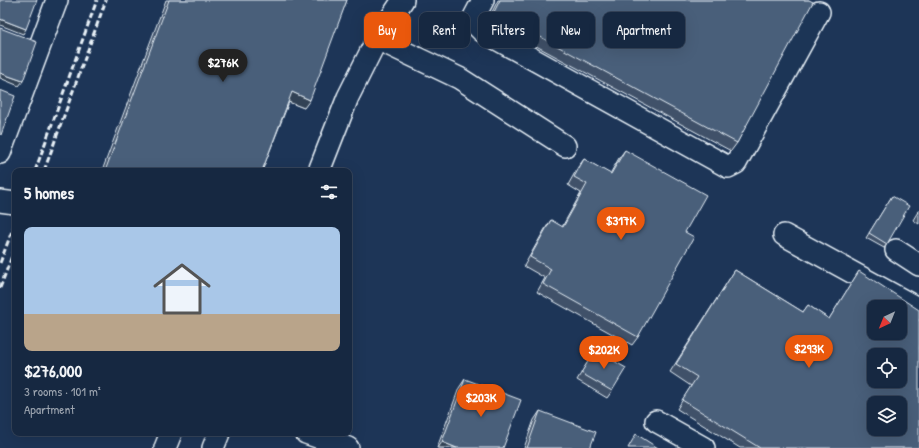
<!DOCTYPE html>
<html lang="en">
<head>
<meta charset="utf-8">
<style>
  body { margin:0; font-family:"Patrick Hand",sans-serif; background:#1f3048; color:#f1f3f6; height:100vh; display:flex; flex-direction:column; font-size:15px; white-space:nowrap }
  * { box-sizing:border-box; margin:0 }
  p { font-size:13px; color:#9ea6b1 }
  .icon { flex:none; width:22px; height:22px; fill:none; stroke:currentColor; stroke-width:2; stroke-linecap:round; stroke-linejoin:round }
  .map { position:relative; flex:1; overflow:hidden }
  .panel { position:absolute; left:12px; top:168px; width:340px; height:268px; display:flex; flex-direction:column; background:#162841; border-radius:8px; box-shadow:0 4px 16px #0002,0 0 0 1px #35445a }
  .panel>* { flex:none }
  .guide { position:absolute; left:364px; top:12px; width:380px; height:36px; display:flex; gap:8px }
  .needle { width:26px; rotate:223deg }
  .buttons { position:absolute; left:867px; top:300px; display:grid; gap:8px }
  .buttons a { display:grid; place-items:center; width:40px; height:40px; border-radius:8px; background:#162841; box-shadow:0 4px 16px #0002,0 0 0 1px #35445a; font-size:20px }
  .price { position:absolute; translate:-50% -34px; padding:0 9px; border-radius:14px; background:#ea580c; color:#fff; font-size:13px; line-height:26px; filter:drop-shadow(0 1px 2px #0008) }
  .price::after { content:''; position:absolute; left:50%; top:24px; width:12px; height:9px; margin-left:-6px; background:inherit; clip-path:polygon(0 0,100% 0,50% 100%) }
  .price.current { background:#222; color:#fff }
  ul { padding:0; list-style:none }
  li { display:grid; align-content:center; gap:8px; height:212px; padding:0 12px }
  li+li { border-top:1px solid #35445a }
  li span { display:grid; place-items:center; height:124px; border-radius:8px; color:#555 }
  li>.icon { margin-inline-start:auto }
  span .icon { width:72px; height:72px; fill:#fffc; stroke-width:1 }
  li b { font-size:17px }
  h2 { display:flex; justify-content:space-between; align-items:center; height:48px; padding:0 12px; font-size:17px }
  .tag { padding:0 14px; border-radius:8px; background:#162841; box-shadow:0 4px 16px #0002,0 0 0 1px #35445a; font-size:14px; line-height:36px }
  .tag.current { background:#ea580c; color:#fff }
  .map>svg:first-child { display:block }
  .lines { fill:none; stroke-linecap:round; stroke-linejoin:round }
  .minor-casing { stroke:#e8f1f8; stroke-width:24 }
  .minor { stroke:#1d3557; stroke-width:21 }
  .rail { stroke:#e8f1f8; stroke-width:3; stroke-dasharray:6 3; stroke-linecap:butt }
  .wall { fill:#3f5169; stroke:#e8f1f8 }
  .shaded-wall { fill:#334255; stroke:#e8f1f8 }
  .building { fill:#495e7a; stroke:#e8f1f8; fill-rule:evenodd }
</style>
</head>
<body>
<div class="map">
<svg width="919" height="448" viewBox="0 0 919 448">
  <rect width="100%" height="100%" fill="#1d3557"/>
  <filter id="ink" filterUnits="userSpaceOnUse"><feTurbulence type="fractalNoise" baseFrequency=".025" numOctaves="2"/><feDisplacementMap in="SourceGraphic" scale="8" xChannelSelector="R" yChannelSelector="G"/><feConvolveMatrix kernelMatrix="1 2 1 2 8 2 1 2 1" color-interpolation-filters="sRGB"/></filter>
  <g filter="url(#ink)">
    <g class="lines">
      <g class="minor-casing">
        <path id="minor" d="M483 0 474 17 475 24 482 31 728 167 736 163 819 12
          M377 39 459 78 565 146
          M0 88 21 96
          M0 153 57 0
          M319 171 348 97 377 39 403 0
          M0 201 15 203
          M784 235 919 309
          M896 250 919 265
          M656 421 704 448
          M306 433 348 448
          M165 448 171 433
          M213 448 219 433"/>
      </g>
      <use href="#minor" class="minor"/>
      <path class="rail" d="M35 171 97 0
        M44 171 106 0
        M0 263 15 223
        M0 288 15 248"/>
    </g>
    <path class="wall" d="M166 0H347L304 108 289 102 262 171H102Z
      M498 0H809L737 143 731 151 488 20Z
      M625 150 685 232 638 337 632 345 537 292 545 278 524 266 545 229 551 220 562 227 581 193 568 185 578 167 584 159 610 174 619 158Z
      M892 196 887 244 884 248 866 238Z
      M919 210V224L913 220Z
      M735 270 803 312 808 305 829 319 859 271 919 448H740L677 409 691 386 670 372Z
      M595 350 612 391 607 398 577 380Z
      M465 379 503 448H437L459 388Z
      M540 411 590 448H524L534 420Z"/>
    <path class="shaded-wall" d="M0 19 26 29 23 34 0 25Z
      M0 73 23 81 19 86 0 78Z
      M292 92 310 100 304 108 286 101Z
      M442 442 457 448H438Z"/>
    <path class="building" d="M0 0H37L26 29 0 19Z
      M169 0H347L310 100 292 92 262 171H105Z
      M500 0H809L813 2 737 143 494 12Z
      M0 28 37 42 23 81 0 73Z
      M0 90 15 96 1 135 0 134Z
      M625 150 706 195 685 232 694 237 638 337 543 284 551 269 530 257 551 220 563 227 587 184 574 177 584 159 611 174Z
      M892 196 909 206 887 244 869 233Z
      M735 270 803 312 808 305 829 319 859 271 919 310V448H760L682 400 697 377 676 364ZM874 307H900V333H874ZM874 355H900V381H874ZM874 403H900V429H874Z
      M595 350 626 368 612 391 581 373Z
      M465 379 521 400 503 448H457L442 442Z
      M540 411 596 432 590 448H527Z
      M636 434 658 448H628Z"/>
  </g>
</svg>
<div class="buttons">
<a><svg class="needle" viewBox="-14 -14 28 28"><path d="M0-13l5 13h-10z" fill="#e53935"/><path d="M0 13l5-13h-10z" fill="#9ea6b1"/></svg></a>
<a><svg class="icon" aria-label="locate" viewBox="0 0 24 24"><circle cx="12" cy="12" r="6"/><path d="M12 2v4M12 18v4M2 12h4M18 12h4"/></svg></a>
<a><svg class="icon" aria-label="layers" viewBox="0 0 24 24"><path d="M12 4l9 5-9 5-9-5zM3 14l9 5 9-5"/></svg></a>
</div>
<b class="price current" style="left:223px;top:83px">$276K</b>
<b class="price" style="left:621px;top:241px">$317K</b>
<b class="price" style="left:809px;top:369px">$293K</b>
<b class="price" style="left:604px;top:370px">$202K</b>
<b class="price" style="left:481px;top:418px">$203K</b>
<div class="guide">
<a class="tag current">Buy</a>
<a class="tag">Rent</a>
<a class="tag">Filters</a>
<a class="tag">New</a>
<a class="tag">Apartment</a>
</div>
<section class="panel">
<h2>5 homes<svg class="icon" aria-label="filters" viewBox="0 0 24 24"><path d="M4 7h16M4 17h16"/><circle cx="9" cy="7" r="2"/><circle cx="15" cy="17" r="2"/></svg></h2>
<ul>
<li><span style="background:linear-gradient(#a9c7e8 70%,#b9a48a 0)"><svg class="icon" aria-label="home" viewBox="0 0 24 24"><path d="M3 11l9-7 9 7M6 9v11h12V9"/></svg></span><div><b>$276,000</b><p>3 rooms · 101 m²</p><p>Apartment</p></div></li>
</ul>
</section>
</div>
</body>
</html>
